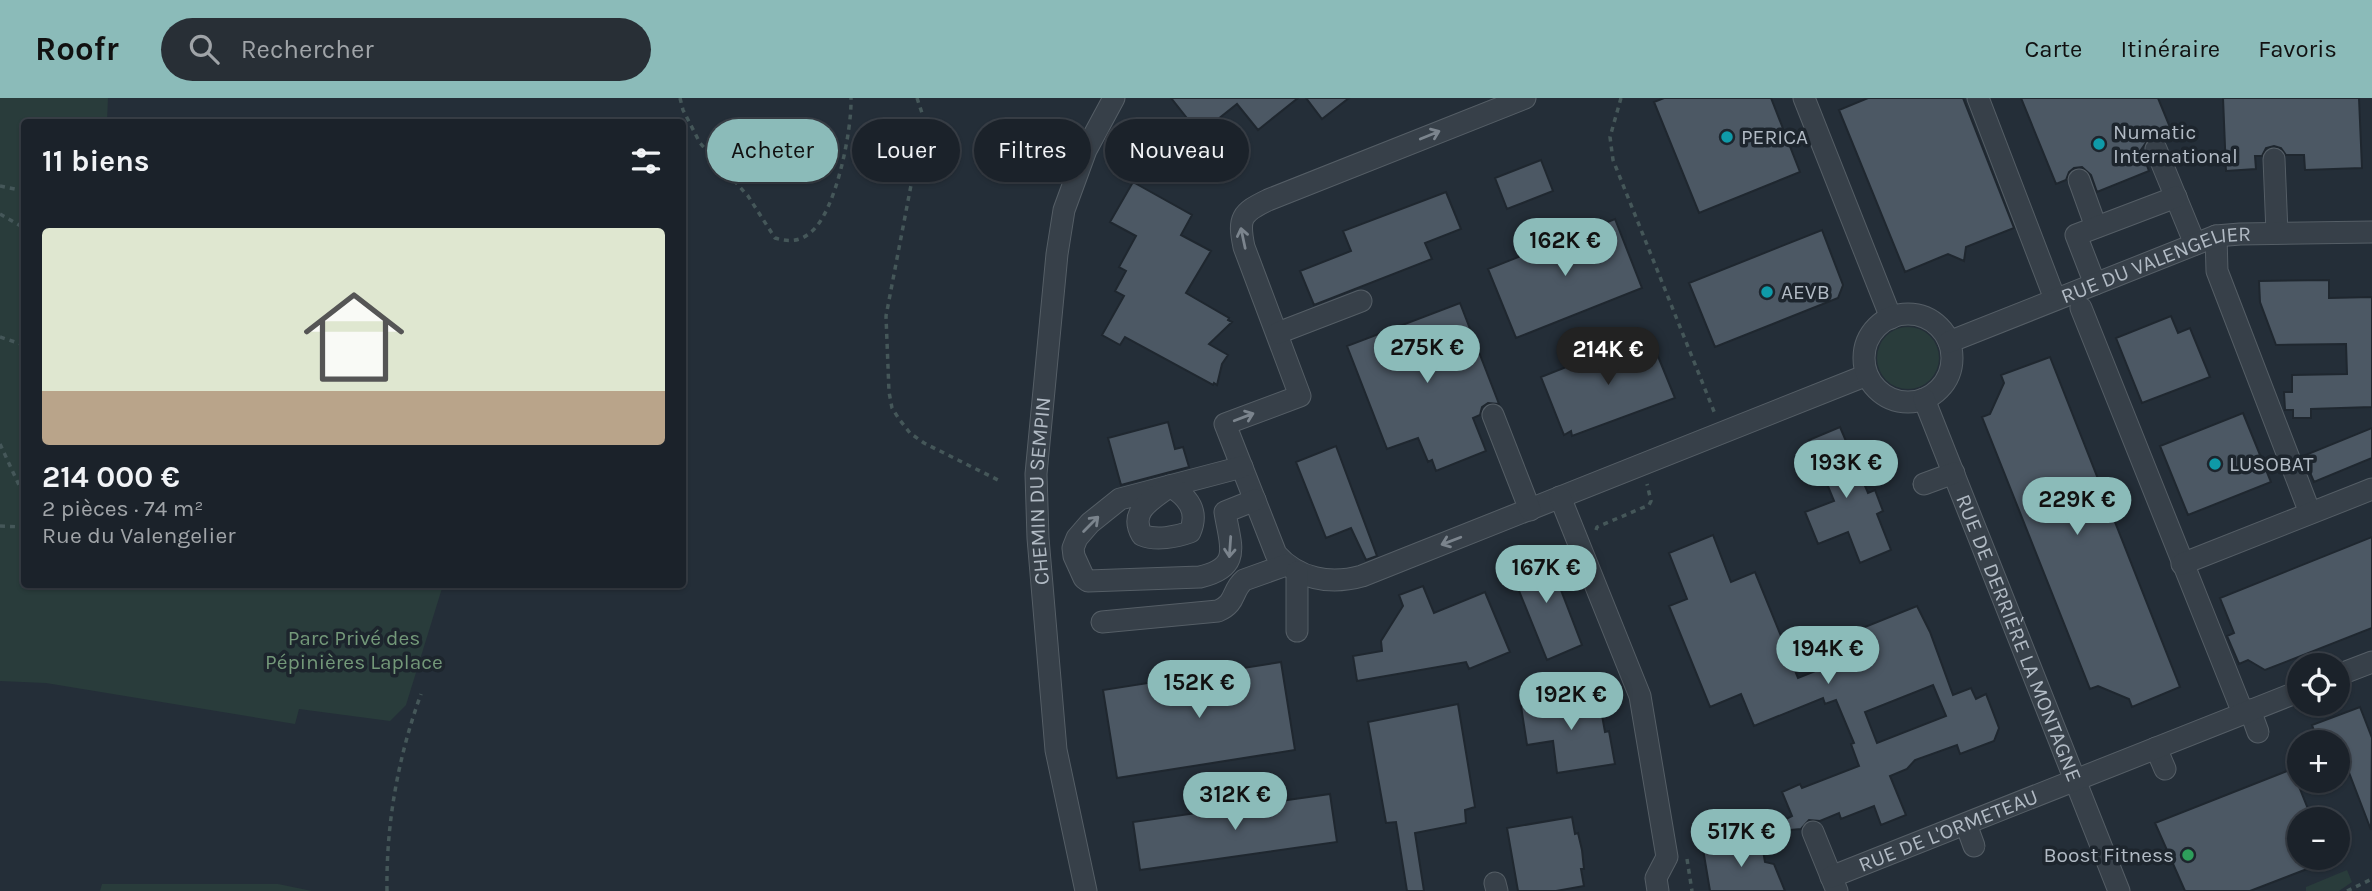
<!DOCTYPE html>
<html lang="fr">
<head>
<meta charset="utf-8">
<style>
  body { margin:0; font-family:Karla,sans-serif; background:#282f36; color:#f1f3f6; height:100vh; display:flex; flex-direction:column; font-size:26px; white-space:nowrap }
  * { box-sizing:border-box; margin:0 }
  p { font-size:23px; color:#a0a4a8 }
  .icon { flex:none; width:38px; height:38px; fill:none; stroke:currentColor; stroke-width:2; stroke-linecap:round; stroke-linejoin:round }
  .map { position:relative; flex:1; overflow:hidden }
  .details { position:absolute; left:21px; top:21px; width:665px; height:469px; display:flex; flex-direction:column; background:#1b222a; border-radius:7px; box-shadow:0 2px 5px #0004,0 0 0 2px #393f47 }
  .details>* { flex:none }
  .top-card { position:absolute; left:707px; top:21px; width:665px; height:63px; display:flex; gap:14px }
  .tools { position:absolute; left:2287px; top:555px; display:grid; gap:14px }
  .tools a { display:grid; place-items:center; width:63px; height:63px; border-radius:50%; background:#1b222a; box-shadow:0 2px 5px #0004,0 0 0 2px #393f47; font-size:35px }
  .price { position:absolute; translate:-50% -60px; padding:0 16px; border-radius:24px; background:#8bbbb9; color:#111; font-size:23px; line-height:46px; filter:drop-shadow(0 2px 4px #0008) }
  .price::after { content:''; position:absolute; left:50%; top:42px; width:21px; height:16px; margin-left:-10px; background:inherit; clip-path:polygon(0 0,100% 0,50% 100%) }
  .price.active { background:#222; color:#fff }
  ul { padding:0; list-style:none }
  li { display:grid; align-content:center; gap:14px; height:371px; padding:0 21px }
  li span { display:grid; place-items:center; height:217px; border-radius:7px; color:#555 }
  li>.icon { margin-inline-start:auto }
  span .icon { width:126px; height:126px; fill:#fffc; stroke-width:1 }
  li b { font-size:30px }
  h2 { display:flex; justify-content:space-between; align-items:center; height:84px; padding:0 21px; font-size:30px }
  .chip { padding:0 24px; border-radius:32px; background:#1b222a; box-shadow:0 2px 5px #0004,0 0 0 2px #393f47; font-size:24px; line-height:63px }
  .chip.active { background:#8bbbb9; color:#111 }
  header { display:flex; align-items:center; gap:42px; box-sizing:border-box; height:98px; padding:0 35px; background:#8bbbb9; color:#111 }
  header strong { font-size:33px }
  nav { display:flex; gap:38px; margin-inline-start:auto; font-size:24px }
  .search { width:490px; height:63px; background:#282f36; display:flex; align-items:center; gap:18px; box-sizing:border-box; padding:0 24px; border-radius:38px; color:#a0a4a8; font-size:26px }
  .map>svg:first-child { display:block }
  .green { fill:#293c3b }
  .building { fill:#4c5864; stroke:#1f272f; stroke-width:2; fill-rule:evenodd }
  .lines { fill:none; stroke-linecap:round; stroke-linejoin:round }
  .minor-casing { stroke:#555e66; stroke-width:23 }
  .path { stroke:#455759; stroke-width:3.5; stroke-dasharray:5 5; stroke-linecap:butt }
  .minor { stroke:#374049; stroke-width:21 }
  .oneway { stroke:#7b848d }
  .culture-dot { fill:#0f9aa8; stroke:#1d252d; stroke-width:2.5 }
  .leisure-dot { fill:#2e9e5b; stroke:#1d252d; stroke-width:2.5 }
  .labels { text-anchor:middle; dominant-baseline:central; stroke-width:7; stroke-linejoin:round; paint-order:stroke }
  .poi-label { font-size:21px; fill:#b2bbc5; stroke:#1d252d; text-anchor:start }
  .street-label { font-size:21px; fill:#b2bbc5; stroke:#1d252d }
  .park-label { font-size:21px; fill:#739879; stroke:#1d252d }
</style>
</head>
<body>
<header>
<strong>Roofr</strong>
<div class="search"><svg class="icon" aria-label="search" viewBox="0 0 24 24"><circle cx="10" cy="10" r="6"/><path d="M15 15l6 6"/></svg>Rechercher</div>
<nav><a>Carte</a><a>Itinéraire</a><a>Favoris</a></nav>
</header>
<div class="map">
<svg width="2372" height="793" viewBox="0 0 2372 793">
  <rect width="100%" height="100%" fill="#242e38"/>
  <path class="green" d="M0 0H108L107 24H24V486L443 487 406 607 390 623 299 611 295 626 46 585 0 583Z
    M1877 260a31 31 0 1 1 62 0a31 31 0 1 1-62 0Z
    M2347 772 2352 784 2339 793H2306V789Z
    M102 786H278L312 793H100Z"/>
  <path class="building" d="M1171 0H1298L1258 32 1237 6 1212 26 1234 54 1199 79 1177 51 1198 34Z
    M1306 0H1349L1322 21Z
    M1664 0H1771L1800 74 1699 115 1654 4Z
    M1868 0H1963L2014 130 1966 149 1964 163 1948 156 1905 174 1839 12Z
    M2021 0H2158L2174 39 2166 43 2158 38 2150 39 2141 52 2149 73 2097 94 2091 77 2082 69 2074 70 2069 74 2066 82 2056 86Z
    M2223 0H2359L2362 70 2305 72 2304 57H2286L2281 50 2274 48 2266 50 2262 58H2255L2256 71 2226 73Z
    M1541 62 1553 93 1507 111 1495 80Z
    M1133 84 1192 117 1181 137 1211 153 1186 195 1229 220 1228 222 1232 224 1209 246 1228 257 1222 266 1217 287 1214 285 1213 287 1125 239 1120 247 1102 237 1124 198 1115 193 1126 173 1119 169 1136 138 1110 124Z
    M1446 94 1461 131 1425 145 1432 161 1314 207 1300 173 1351 153 1343 133Z
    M1615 121 1642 190 1516 240 1488 171Z
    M1822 132 1843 187 1838 200 1715 249 1689 185Z
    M2329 182V200L2372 199V309L2311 311V320H2293V312H2285L2284 294H2292V277L2347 276 2346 246 2276 247 2260 204 2259 183Z
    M1460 205 1499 306 1488 305 1482 309 1480 317 1473 320 1486 353 1436 373 1432 362 1428 364 1418 340 1387 351 1347 248Z
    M2171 218 2178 235 2190 230 2210 279 2142 305 2116 240Z
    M1649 236 1675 300 1572 338 1571 333 1564 337 1541 279Z
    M2050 259 2180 589 2132 609 2129 601 2098 588 2090 591 1982 319 1990 316 2004 285 2001 277Z
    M2243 315 2271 384 2188 417 2160 348Z
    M1168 324 1175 351 1183 349 1189 369 1121 387 1108 340Z
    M1840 329 1868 395 1875 392 1883 413 1877 416 1891 452 1860 465 1848 434 1818 446 1805 414 1834 403 1809 342Z
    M2372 330V360L2314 384 2303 358Z
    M1336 348 1377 458 1366 462 1351 430 1326 440 1296 364Z
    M1713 437 1731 484 1755 474 1798 580 1843 562 1835 541 1917 508 1930 534 1953 597 1971 590 1976 601 1986 596 1999 630 1994 643 1960 656 1957 647 1915 662 1907 671 1890 678 1906 717 1881 727 1874 708 1841 721 1839 715 1820 723 1809 722 1801 731 1790 732 1786 721 1792 718 1782 694 1800 686 1802 690 1859 668 1851 646 1854 645 1836 602 1825 606 1823 600 1754 628 1741 596 1710 609 1669 508 1687 501 1669 455ZM1933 587 1946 618 1877 645 1865 614Z
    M2372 439V530L2265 572 2248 562 2239 566 2227 538 2234 535 2220 500Z
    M1546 453 1582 547 1547 562 1509 468Z
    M1423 488 1434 515 1485 494 1510 554 1469 571 1466 564 1357 583 1353 558 1382 553 1381 543 1403 508 1399 497Z
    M1281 564 1295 652 1117 680 1103 592Z
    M1598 595 1605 634 1609 633 1615 666 1557 675 1553 643 1527 647 1521 608Z
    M1458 606 1475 709 1465 712 1466 725 1415 735 1424 793H1407L1396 724 1386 725 1368 624Z
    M2360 609 2372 640 2371 732 2343 659 2338 661V644H2318L2312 627Z
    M2292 671 2312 721H2300V760L2333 761 2250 793H2185L2155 725Z
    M1330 696 1337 744 1140 772 1133 724Z
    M1572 719 1575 736 1578 735 1582 752 1584 771H1581L1584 788 1556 793H1518L1507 730Z
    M1761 741 1765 764 1774 766 1785 793H1710L1703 751Z"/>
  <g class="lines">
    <g class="minor-casing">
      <g id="minor">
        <path d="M1525 0 1268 102C1241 115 1238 120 1244 149L1300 298 1225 326 1276 456C1298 481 1330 487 1362 478L1867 277"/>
        <path d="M1804 0 1891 220"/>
        <path d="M1978 0 2055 201"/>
        <path d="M2156 51 2195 146"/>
        <path d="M2274 61 2277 135"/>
        <path d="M2079 82 2096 129"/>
        <path d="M2216 138 2217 173 2310 415"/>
        <path d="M2095 186 2076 137 2176 99"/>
        <path d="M2081 210 2243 615"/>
        <circle cx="1908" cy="260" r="44"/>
        <path d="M1278 235 1361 203"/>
        <path id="s1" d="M1949 244 2216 138 2240 136 2372 134"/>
        <path id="s2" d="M1924 301 2119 793"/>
        <path d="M1493 317 1530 412"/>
        <path d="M1242 369 1120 401 1090 425 1077 440 1073 450 1074 458 1084 480 1088 483 1200 479C1243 469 1230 447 1225 414L1255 402"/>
        <path d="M1924 386 1954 375"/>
        <path d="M1170 388C1188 399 1199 413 1190 434 1176 439 1156 443 1142 437 1128 413 1153 401 1170 388Z"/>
        <path d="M1560 399 1640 598 1667 759 1656 780 1658 793"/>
        <path d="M2182 466 2372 391"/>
        <path d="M1102 524 1218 513C1237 505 1231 493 1244 482L1286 467"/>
        <path d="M1297 533V474"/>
        <path d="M2338 577 2372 564"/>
        <path d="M2250 612 2258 634"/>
        <path d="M2156 650 2165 671"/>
        <path d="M1966 726 1974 748"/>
        <path d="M1813 734 1837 793"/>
        <path id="s3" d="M1831 779 2300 593"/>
        <path d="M1495 785 1497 793"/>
        <path id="s4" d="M1086 793 1056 652 1038 440 1036 376 1057 156 1064 112 1086 52 1114 0"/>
      </g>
    </g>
    <path class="path" d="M680 0 683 12 700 45 748 98 775 140C788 144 800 144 811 134 836 114 852 32 851 0
      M917 0 922 15 921 35 886 218 889 294 892 310 899 321 910 335 924 345 1002 384
      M1621 0 1610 39 1613 62 1715 316
      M0 88 24 93
      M0 116 24 130
      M0 239 24 247
      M0 346 24 398
      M0 428 24 429
      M1596 432 1597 429 1649 407 1651 403 1647 386
      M1687 761 1692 793
      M387 793C386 726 398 659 421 596
      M2347 793 2372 781"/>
    <use href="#minor" class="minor"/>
  </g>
  <defs><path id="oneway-shaft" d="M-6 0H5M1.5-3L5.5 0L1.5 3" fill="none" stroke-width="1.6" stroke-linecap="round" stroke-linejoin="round" transform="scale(1.75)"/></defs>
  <g class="oneway">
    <use href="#oneway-shaft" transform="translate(1430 37) rotate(-22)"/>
    <use href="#oneway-shaft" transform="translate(1243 140) rotate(-102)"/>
    <use href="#oneway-shaft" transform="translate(1244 319) rotate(-21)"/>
    <use href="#oneway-shaft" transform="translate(1091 426) rotate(-45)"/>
    <use href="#oneway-shaft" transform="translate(1451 443) rotate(159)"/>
    <use href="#oneway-shaft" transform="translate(1230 449) rotate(94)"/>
  </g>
  <g class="culture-dot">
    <circle cx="1727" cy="39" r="7"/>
    <circle cx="2099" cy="46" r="7"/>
    <circle cx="1767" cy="194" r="7"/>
    <circle cx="2215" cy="366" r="7"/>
  </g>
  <circle class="leisure-dot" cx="2188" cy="757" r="7"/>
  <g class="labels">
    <g class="poi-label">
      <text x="2113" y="34">Numatic<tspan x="2113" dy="24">International</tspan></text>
      <text x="1741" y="39">PERICA</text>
      <text x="1781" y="194">AEVB</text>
      <text x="2229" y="366">LUSOBAT</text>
      <text x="2174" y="757" text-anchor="end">Boost Fitness</text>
    </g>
    <g class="street-label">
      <text stroke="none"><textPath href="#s1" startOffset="222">RUE DU VALENGELIER</textPath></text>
      <text stroke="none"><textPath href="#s4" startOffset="404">CHEMIN DU SEMPIN</textPath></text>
      <text stroke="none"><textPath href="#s2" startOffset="257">RUE DE DERRIÈRE LA MONTAGNE</textPath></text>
      <text stroke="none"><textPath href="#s3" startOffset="126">RUE DE L'ORMETEAU</textPath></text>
    </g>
    <g class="park-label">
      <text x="354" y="540">Parc Privé des<tspan x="354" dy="24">Pépinières Laplace</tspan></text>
    </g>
  </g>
</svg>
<div class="tools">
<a><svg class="icon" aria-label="locate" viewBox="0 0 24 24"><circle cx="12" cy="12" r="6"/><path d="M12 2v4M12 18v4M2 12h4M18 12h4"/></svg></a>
<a>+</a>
<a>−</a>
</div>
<b class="price" style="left:1565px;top:180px">162K €</b>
<b class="price" style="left:1427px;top:287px">275K €</b>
<b class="price active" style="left:1608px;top:289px">214K €</b>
<b class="price" style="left:1846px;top:402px">193K €</b>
<b class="price" style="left:2077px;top:439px">229K €</b>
<b class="price" style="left:1546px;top:507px">167K €</b>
<b class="price" style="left:1828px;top:588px">194K €</b>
<b class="price" style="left:1199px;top:622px">152K €</b>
<b class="price" style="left:1571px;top:634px">192K €</b>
<b class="price" style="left:1235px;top:734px">312K €</b>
<b class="price" style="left:1741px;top:771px">517K €</b>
<div class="top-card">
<a class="chip active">Acheter</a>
<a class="chip">Louer</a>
<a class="chip">Filtres</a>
<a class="chip">Nouveau</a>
</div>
<section class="details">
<h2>11 biens<svg class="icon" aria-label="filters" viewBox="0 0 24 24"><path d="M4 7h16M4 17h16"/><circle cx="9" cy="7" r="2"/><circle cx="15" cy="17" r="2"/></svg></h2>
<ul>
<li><span style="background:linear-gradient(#dfe7d0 75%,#b9a48a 0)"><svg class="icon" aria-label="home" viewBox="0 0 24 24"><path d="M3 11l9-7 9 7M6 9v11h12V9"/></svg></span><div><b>214 000 €</b><p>2 pièces · 74 m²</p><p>Rue du Valengelier</p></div></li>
</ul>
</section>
</div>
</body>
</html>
